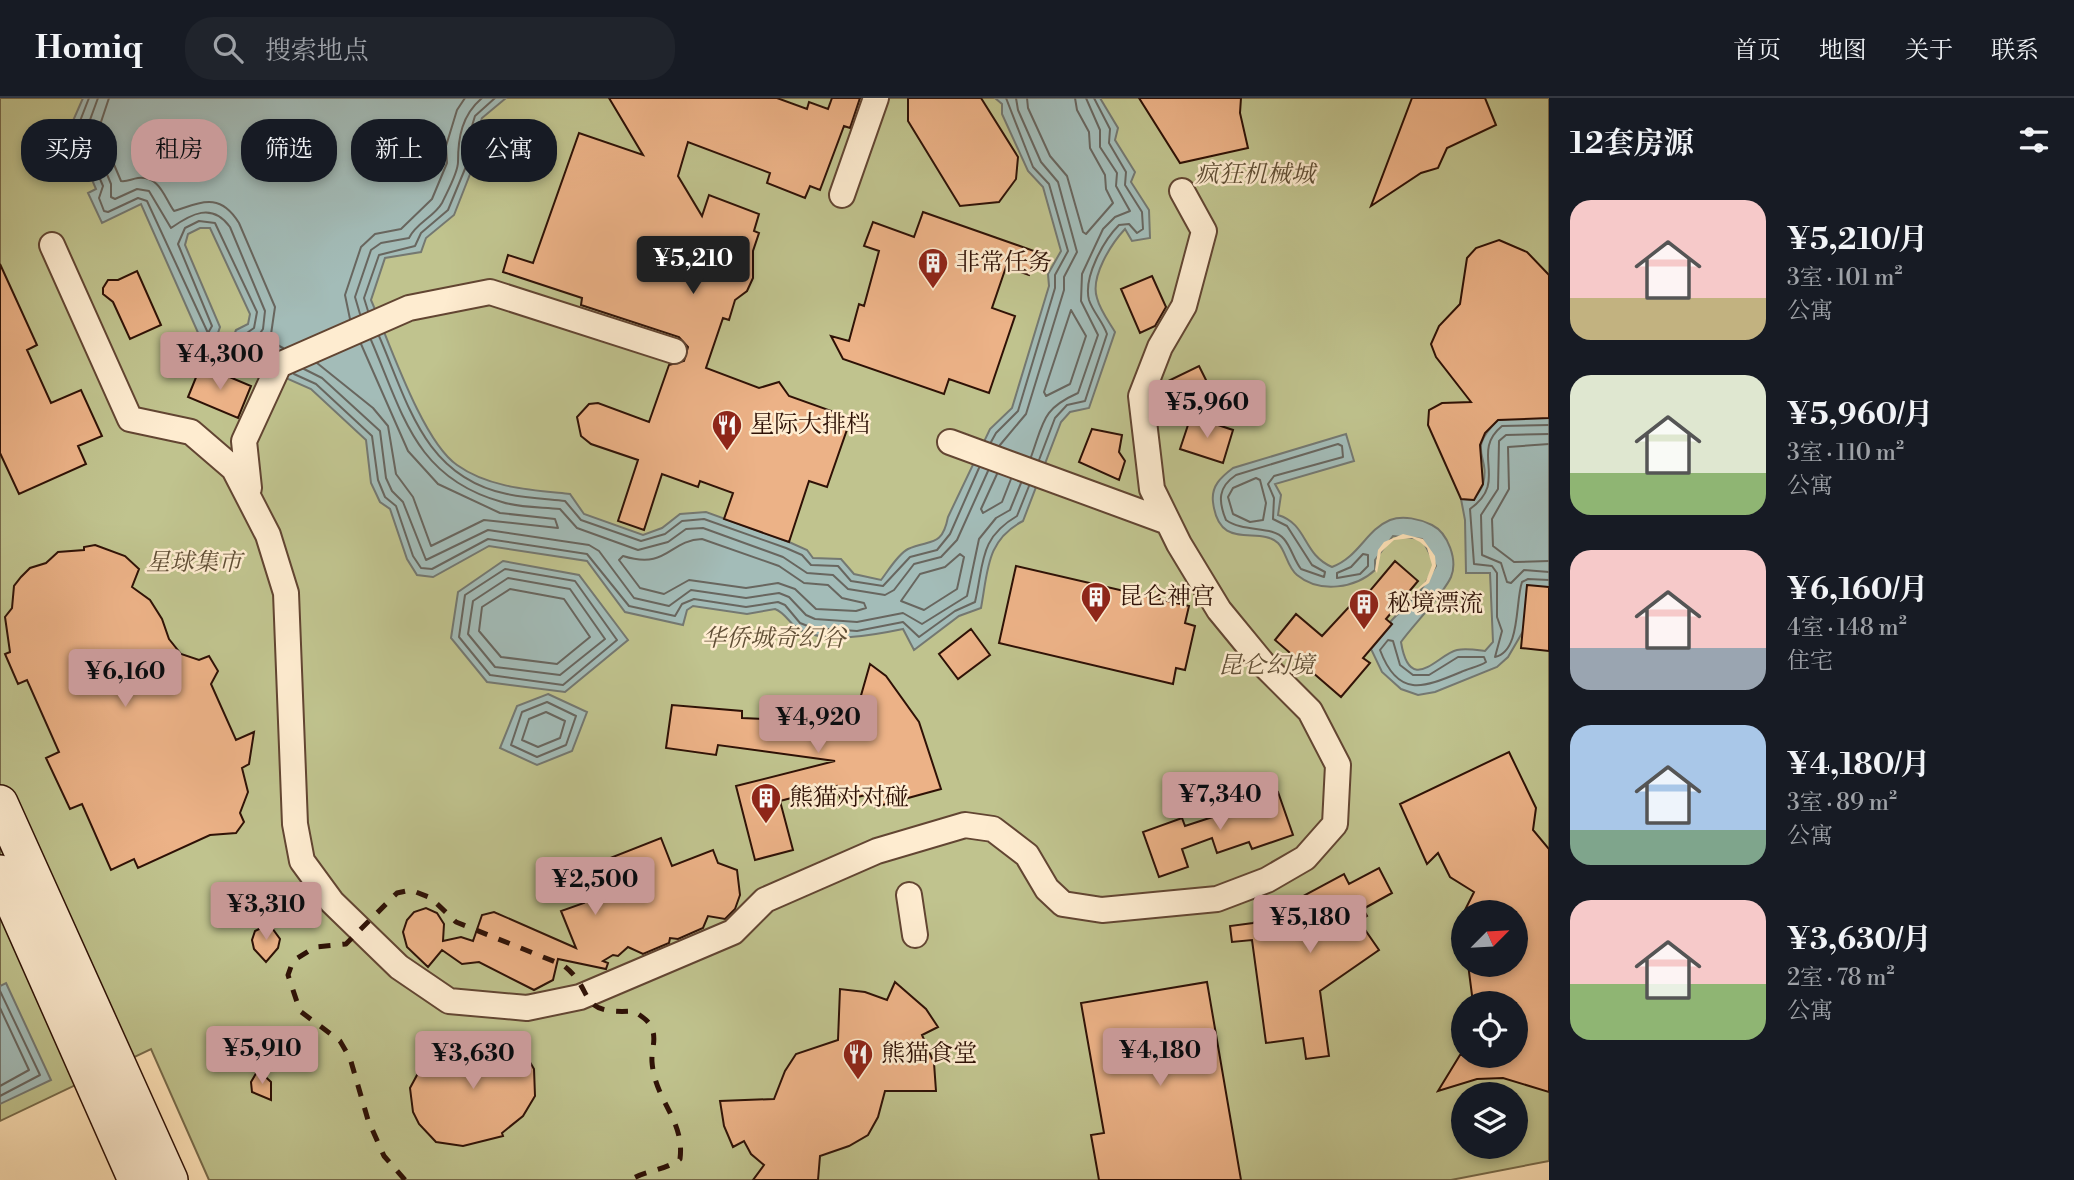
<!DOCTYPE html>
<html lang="zh">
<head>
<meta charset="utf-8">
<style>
  body { margin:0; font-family:"Libre Bodoni","Noto Serif SC",serif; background:#20242c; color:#f1f3f6; height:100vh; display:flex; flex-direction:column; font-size:26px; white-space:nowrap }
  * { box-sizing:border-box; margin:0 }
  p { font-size:23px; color:#9ea1a6 }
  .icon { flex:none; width:38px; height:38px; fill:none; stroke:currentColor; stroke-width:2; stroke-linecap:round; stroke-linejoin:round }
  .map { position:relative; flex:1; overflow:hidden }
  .side { display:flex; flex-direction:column; background:#171b24; width:525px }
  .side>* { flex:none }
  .guide { position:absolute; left:21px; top:21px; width:665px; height:63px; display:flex; gap:14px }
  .needle { width:46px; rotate:66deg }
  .tools { position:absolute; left:1451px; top:802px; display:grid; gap:14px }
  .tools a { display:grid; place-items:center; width:77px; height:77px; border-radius:50%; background:#171b24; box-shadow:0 4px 10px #0003; font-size:35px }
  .price { position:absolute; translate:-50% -60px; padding:0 16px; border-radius:7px; background:#c59692; color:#111; font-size:23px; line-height:46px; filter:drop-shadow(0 2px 4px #0008) }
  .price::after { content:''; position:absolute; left:50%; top:42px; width:21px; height:16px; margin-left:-10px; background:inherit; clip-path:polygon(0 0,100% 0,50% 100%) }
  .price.current { background:#222; color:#fff }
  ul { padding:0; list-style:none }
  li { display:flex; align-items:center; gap:21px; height:175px; padding:0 21px }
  li span { display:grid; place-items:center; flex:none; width:196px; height:140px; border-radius:21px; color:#555 }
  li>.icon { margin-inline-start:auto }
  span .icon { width:84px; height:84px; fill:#fffc; stroke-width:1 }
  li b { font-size:30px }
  h2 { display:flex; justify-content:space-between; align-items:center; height:84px; padding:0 21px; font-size:30px }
  .chip { padding:0 24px; border-radius:28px; background:#171b24; box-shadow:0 4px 10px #0003; font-size:24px; line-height:63px }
  .chip.current { background:#c59692; color:#111 }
  header { display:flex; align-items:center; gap:42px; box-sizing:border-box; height:98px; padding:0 35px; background:#171b24; border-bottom:2px solid #363941 }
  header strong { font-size:33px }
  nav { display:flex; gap:38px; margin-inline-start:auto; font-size:24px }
  .search { width:490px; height:63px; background:#20242c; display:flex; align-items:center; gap:18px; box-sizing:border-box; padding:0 24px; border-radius:28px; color:#9ea1a6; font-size:26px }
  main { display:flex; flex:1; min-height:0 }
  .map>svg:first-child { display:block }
  .green { fill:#c0c38e; stroke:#776a4a; stroke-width:2; fill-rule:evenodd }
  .water { fill:#a3bcb8; stroke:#747871; stroke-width:2 }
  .pier { fill:#fee2b7 }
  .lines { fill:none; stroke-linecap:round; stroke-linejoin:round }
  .shore { stroke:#68665f; stroke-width:2 }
  .building { fill:#ecb287; stroke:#2e1106; stroke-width:2 }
  .street-casing { stroke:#624532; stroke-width:28 }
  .secondary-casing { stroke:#2e1106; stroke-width:38 }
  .street { stroke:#feecd0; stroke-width:24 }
  .secondary { stroke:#feecd0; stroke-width:35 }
  .rail { stroke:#2e1106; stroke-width:5; stroke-dasharray:12 12; stroke-linecap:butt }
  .labels { text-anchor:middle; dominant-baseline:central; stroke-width:5; stroke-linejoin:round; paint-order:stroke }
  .park-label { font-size:24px; font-style:italic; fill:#614f36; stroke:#feecd0 }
  .poi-label { font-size:24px; fill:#2e1106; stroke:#feecd0; text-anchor:start }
</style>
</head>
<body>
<header>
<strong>Homiq</strong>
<div class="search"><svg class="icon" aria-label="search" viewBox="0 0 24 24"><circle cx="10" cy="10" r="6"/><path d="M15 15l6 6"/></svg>搜索地点</div>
<nav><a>首页</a><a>地图</a><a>关于</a><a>联系</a></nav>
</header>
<main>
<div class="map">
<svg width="1549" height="1082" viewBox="0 0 1549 1082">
  <rect width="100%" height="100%" fill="#fee2b7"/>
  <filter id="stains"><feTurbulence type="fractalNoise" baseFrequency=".00286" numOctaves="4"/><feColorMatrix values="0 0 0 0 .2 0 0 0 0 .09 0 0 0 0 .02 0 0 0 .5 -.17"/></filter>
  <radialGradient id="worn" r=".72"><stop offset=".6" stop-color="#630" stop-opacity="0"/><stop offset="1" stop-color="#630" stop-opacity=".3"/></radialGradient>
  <path class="green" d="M0 0H1549V1063L1451 1082H209L151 951 0 1023ZM1463 814H1516V866H1463ZM1463 905H1516V957H1463ZM1463 996H1516V1048H1463Z"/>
  <path class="water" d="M83 0H506L482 20 471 52 474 66 454 117 426 140 421 154 385 160 371 202C389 243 422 343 457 367 489 390 532 392 570 396L584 416 643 437 662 430 680 416 706 414 789 444 807 452 813 460 841 461 854 476 881 482C888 473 898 456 908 451 930 441 942 450 948 419L990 331 1012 310 1049 188 1048 176 1061 153 1043 89 1028 73 1002 16V6L995 0H1100L1118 30 1115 42 1135 74 1131 84 1149 112 1150 140 1132 143 1125 131C1111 146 1090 179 1097 200 1100 212 1109 224 1115 234L1089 310 1070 314 1061 324 1023 423C986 442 988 473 981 510L959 518 914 552 903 531C874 537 827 546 800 532 790 527 786 515 775 511L747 516 693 508 687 512 683 527 625 514 587 463 489 448 433 479 417 477 407 461 390 411 380 404 371 385 366 342 311 291 227 254 236 232 248 226 250 216 210 130H200L188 136 185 147 220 229 213 249 203 246 141 106 102 125 88 95 96 91 84 63 76 66 65 41Z
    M1537 319 1549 320V489L1508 559 1497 569 1435 594 1418 597 1401 591 1382 574 1371 551 1392 526 1390 524 1421 492 1436 468 1422 441 1393 438 1375 462V472C1356 490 1320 496 1297 477 1287 469 1286 453 1278 445 1259 427 1219 455 1213 404 1211 388 1221 379 1233 370L1346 336 1354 363 1275 386 1281 397 1278 417C1308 426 1302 456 1332 469 1359 459 1366 432 1390 422 1403 417 1420 421 1432 427 1448 435 1458 462 1451 479 1443 497 1413 527 1401 544 1410 599 1438 556 1457 552 1466 550 1477 552 1485 553L1493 544 1490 475H1466L1465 422 1461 401 1474 402C1476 397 1482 391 1483 386 1491 356 1465 354 1498 322Z
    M503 463 579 477 628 542 565 594 487 584 451 540 458 494Z
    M548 596 587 614 572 653 537 667 500 650 517 608Z
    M6 885 51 982 0 1006V888Z"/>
  <path class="pier" d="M1403 436 1423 441 1435 458 1436 468 1429 485 1412 496 1426 483 1432 467 1427 450 1420 444 1412 440 1394 442 1381 454 1377 475 1375 472 1378 452 1384 444Z"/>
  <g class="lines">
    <path class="shore" d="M89 0 73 41 79 55 91 60 103 88 99 100 104 113 108 114 138 100 147 103 208 235 212 228 178 146 185 130 199 123 215 125 257 214 254 230 241 239 238 250 265 263
      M98 0 83 41 99 57 111 86V99L115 101 137 91 149 93 171 130C191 116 212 104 230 129L265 213 263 231 252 247 271 256
      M109 0 96 39 107 50 121 83C127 84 131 81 138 80 160 78 164 99 174 113 202 104 220 94 239 125L275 209 270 243 283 250
      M1027 0 1028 10 1050 58 1067 78 1083 134 1086 136 1113 105 1106 91 1105 77 1090 50 1089 34 1077 12 1075 0
      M1071 212 1086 238 1070 286 1046 298 1044 294Z
      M368 213 364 200 379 157 415 148 421 135 448 112 467 66 465 51 475 18 495 0
      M360 216 355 199 371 152 381 145 409 140C416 125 434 119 442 105 447 94 458 75 458 64 458 39 462 17 482 0
      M350 221 345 197 361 149 375 136 401 131 432 101 447 65 446 48 457 12 465 0
      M379 238C408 305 424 379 507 396 526 400 546 401 565 403L581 422 641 443 665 436 682 423 704 421 786 450 802 457 811 467 838 468 851 483 883 488 910 459 937 452 950 436 979 370
      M371 242C403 316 415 380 502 404 520 410 542 409 560 411L577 430 638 452 668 444 686 431 703 430 783 459 807 475 833 477 848 491 885 497 894 492 914 466 941 459 957 442 988 373
      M317 265 373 310 388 328 396 376 413 399 431 448 484 422 558 430 555 421 500 415 438 386 408 353 361 246
      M304 271 322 280 380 333 386 380 392 393 403 404 426 462 488 432 589 447 599 453 634 500 669 508 691 492 746 500 779 495 789 499 806 517 815 521 857 524 903 515 922 526 967 498 979 441 996 420 1010 412 1021 385
      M294 276 316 286 372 338 378 382 385 399 396 408 413 458 421 470 432 471 488 441 587 456 629 508 675 518 682 506 694 501 746 509 778 504 785 507 800 525 813 530 857 533 903 524 919 539 955 513 975 504C984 465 979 440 1017 418L1029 388
      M1549 327 1502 328C1469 355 1510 383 1470 411L1474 466 1492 468 1497 475V519L1502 533 1495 559C1521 553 1515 504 1522 484L1528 481 1549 482
      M1549 336 1506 337 1499 343 1498 391 1481 417 1482 457 1501 465 1507 484 1511 485 1524 472 1549 474
      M991 344 996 335 1018 313 1055 190V177L1068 153 1049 86 1033 69 1006 0
      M1338 346 1342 348 1343 359 1274 378 1268 386 1274 400 1273 421 1287 428 1312 467 1325 474 1324 479 1301 471C1294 462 1291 449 1284 441 1272 427 1244 435 1226 422 1218 403 1218 389 1236 377Z
      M1549 346 1508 349 1509 391 1492 421 1493 448 1514 464 1549 463
      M1000 347 1026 316 1064 192V179L1077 154 1058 84 1041 64 1018 12 1016 0
      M1031 359C1044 323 1042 311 1078 295L1098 237 1081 203 1082 176 1103 131 1115 119 1130 113 1116 88 1117 75 1100 49V32L1086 0
      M1039 362 1055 320 1067 307 1085 303 1107 236C1103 224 1093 214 1089 202 1083 179 1104 142 1119 127L1129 126 1137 135 1143 131 1142 114 1125 87 1126 74 1109 45 1110 31 1094 0
      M997 376 981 411 983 415 1002 404 1011 381
      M1256 380 1260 382 1266 405 1263 422 1250 424 1233 416 1228 399 1233 390Z
      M702 441 779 468 804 485 828 487 842 500 864 505 866 510 856 513 816 511 795 491 778 485 746 490 689 482 664 496 640 490 619 462 623 458C668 472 669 442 702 441Z
      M960 456 964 459 957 491 924 512 901 503 920 476 945 469Z
      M1363 456 1368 457V468L1360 476 1337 480V475L1351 469Z
      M505 471 575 483 617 542 563 587 490 577 459 539 465 497Z
      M508 480 570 491 605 541 560 577 495 569 468 536 473 503Z
      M510 491 564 501 590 539 557 566 501 559 479 533 482 509Z
      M1388 542 1393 543 1400 567 1413 577H1429L1458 559H1484L1486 564C1479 569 1469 570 1461 574 1423 590 1398 600 1380 552Z
      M547 604 576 618 566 647 537 659 511 647 522 614Z
      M546 614 565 623 560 640 538 649 522 642 529 621Z
      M0 893 40 977 0 998
      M0 910 29 972 0 988"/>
  </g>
  <path class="building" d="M609 0H777L807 11 809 4 828 11 832 0H860L850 30 844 28 820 92 810 88 805 100 767 85 770 75 688 44 678 78 702 118 709 97 759 116 754 133 759 135 753 153V180L747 193 735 202 729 222 723 220 706 270 759 290 779 284 789 298 851 320 827 389 809 383 789 444 724 421 733 395 700 383 698 389 662 376 644 432 618 423 638 362 591 346 581 338 577 319 589 306 598 305 649 324 669 267 684 263 688 249 679 239 581 207 582 200 503 174 508 157 533 165 579 35 643 57Z
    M908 0H981L1018 59 1016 81 999 104 960 108 908 23Z
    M1139 0H1241L1240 15 1248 50 1180 65Z
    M1412 0H1485L1496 27 1447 50 1438 70 1421 75 1371 108Z
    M923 114 1037 154 1029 177 1006 169 992 210 1015 218 989 295 949 281 944 296 843 261 831 238 849 243 859 206 864 208 879 153 864 148 873 124 914 139Z
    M1499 142 1527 154 1549 177V320L1498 322 1485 335 1480 347 1483 386 1474 402 1461 401 1428 327 1429 312 1442 305 1471 304 1436 259 1431 246 1439 228 1460 206 1467 160 1476 150Z
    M0 166 37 247 27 252 51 305 81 292 102 338 78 348 86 366 19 396 0 355Z
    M137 173 161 227 130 241 113 204 103 196V190L108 182H118Z
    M1152 178 1166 209 1155 228 1140 235 1121 191Z
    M201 267 251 288 238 320 188 299Z
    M1199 268 1214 298 1175 316 1162 286Z
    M1191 318 1233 332 1223 365 1180 351Z
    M1092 331 1122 337 1119 354 1125 363 1119 382 1079 364Z
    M95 447 125 458 139 471 132 489 150 502 162 521 169 541 181 556 199 562 209 558 218 573 211 586 236 642 254 634 249 666 242 670 248 694 240 715 244 724 236 735 210 737 138 770 134 761 111 772 82 706 70 711 46 660 59 654 27 582 18 586 5 556 10 554 5 519 12 510 14 488 21 479 30 470 46 465 58 454 84 452V449Z
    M1395 463 1418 483 1386 521 1392 526 1363 560 1370 565 1341 599 1275 542 1296 516 1322 538 1360 497 1364 500Z
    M1016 468 1189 508 1185 525 1195 528 1185 572 1176 570 1173 586 999 545Z
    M1527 487 1549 489V553L1521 550Z
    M971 531 990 557 958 581 939 556Z
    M870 566 886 578 919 624 941 691 875 709 870 696 841 703 837 688 780 703 793 752 755 762 736 688 835 663 718 647 716 657 666 650 672 607 742 613V620L822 624V605L858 608Z
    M1509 654 1536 710 1533 732 1549 751V994L1503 980 1477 981 1438 993 1460 957H1516V905H1473L1468 866H1516V814H1464L1474 794 1450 779 1438 755 1427 766 1400 706Z
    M1278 694 1293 737 1252 751 1249 744 1217 755 1212 740 1182 751 1188 769 1159 779 1143 734 1182 720 1185 728 1234 712 1232 706Z
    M661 740 672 768 713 752 718 765 737 772 740 797 735 811 725 821 708 818 703 830 678 841 670 840 669 845 643 856 628 849 618 858 613 857 603 863 608 865 606 871 558 861 553 882 534 892 479 864 462 866 442 852 428 869 407 849 403 834 407 822 414 814 426 810 437 815 444 826 443 843 461 839 473 843 482 817 494 814 576 850 561 813 584 805 572 775Z
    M1379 770 1392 795 1363 811 1367 818 1359 823 1379 852 1320 893 1329 958 1306 961 1303 940 1266 945 1252 842 1232 844 1230 828 1253 825 1344 776 1349 786Z
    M263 829 272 830 280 841 278 850 266 864 254 851 252 842 255 833Z
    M895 884 926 911 938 929 922 937 934 965 936 993H885L878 1019 868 1037 849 1048 820 1058 818 1082H753L764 1067 751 1056 744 1043 733 1049 724 1028 720 1003 774 1001 785 973 796 956 838 942 840 891 865 894 887 902Z
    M1207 884 1241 1082H1099L1091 1037 1104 1035 1081 905Z
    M485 938 509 941 527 959 534 971 535 998 523 1018 502 1035 503 1038 463 1048 436 1044 419 1026 413 1014 410 990 423 966 450 946Z
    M258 972 271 984V1002L252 994 251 984Z"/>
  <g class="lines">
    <g class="street-casing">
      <path id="street" d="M842 97 876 0
        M52 147 130 321 191 334 234 371 268 437 286 495 295 726 302 763 332 804 399 869 449 903 527 910 580 899 733 834 765 802 877 753 965 727 993 731 1027 757 1047 791 1063 806 1102 812 1217 801 1267 782 1305 760 1335 726 1338 667 1310 613 1265 568 1219 512 1179 446 1152 391 1141 298 1160 249 1184 208 1204 133 1182 93
        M950 344 1168 424
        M249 390 244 343 279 267 409 210 490 194 674 253
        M909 797 915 837"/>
    </g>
    <g class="secondary-casing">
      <path id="secondary" d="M0 705 170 1082
        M0 775 136 1082"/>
    </g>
    <use href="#street" class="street"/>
    <use href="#secondary" class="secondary"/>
    <path class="rail" d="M405 1082 384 1058 368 1022 350 960 340 943 300 913 288 877 293 863 315 849 346 846 397 795 411 792 431 800 456 824 563 867C597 893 574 917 634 913 639 917 647 921 650 927 658 940 651 950 652 964 655 1003 685 1022 680 1061 664 1073 646 1072 630 1082"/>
  </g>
  <defs>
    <g id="building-pin" transform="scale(1.575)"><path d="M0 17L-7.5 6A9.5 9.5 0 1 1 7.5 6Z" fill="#8f2418" stroke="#feecd0"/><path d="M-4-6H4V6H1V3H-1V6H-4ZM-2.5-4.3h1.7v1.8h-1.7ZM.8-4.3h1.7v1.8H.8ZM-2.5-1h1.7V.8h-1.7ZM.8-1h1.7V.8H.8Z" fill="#fff"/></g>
    <g id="restaurant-pin" transform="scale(1.575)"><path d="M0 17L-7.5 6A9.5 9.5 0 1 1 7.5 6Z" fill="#8f2418" stroke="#feecd0"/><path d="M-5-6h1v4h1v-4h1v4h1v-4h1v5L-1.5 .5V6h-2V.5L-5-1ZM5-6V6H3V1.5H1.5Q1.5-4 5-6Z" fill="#fff"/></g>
  </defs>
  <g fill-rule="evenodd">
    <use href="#building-pin" x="933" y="165"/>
    <use href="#restaurant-pin" x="727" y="327"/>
    <use href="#building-pin" x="1096" y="499"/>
    <use href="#building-pin" x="1364" y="506"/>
    <use href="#building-pin" x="766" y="700"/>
    <use href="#restaurant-pin" x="858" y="956"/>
  </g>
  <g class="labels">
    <g class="park-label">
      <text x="1255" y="77">疯狂机械城</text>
      <text x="194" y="465">星球集市</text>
      <text x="774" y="541">华侨城奇幻谷</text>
      <text x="1266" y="568">昆仑幻境</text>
    </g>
    <g class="poi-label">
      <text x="956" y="165">非常任务</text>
      <text x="750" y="327">星际大排档</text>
      <text x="1119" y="499">昆仑神宫</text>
      <text x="1387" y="506">秘境漂流</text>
      <text x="789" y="700">熊猫对对碰</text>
      <text x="881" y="956">熊猫食堂</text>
    </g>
  </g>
  <rect width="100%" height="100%" filter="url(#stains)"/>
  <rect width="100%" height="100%" fill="url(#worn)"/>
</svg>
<div class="tools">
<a><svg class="needle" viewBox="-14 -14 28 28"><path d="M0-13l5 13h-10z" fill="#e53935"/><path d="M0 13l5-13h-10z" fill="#9ea1a6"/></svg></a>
<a><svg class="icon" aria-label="locate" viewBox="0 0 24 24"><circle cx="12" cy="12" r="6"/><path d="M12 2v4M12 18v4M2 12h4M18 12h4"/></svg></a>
<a><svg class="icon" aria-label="layers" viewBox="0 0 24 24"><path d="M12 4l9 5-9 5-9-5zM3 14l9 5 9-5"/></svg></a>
</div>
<b class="price current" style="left:693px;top:198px">¥5,210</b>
<b class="price" style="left:220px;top:294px">¥4,300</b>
<b class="price" style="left:1207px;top:342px">¥5,960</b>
<b class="price" style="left:125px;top:611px">¥6,160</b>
<b class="price" style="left:818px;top:657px">¥4,920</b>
<b class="price" style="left:1220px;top:734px">¥7,340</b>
<b class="price" style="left:595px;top:819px">¥2,500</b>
<b class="price" style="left:266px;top:844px">¥3,310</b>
<b class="price" style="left:1310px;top:857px">¥5,180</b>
<b class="price" style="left:262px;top:988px">¥5,910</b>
<b class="price" style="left:1160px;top:990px">¥4,180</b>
<b class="price" style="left:473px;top:993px">¥3,630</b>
<div class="guide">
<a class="chip">买房</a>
<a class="chip current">租房</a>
<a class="chip">筛选</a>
<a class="chip">新上</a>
<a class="chip">公寓</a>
</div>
</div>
<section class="side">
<h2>12套房源<svg class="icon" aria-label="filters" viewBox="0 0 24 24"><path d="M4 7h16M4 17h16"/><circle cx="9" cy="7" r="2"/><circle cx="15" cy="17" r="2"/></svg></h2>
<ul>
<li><span style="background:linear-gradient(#f6c9c9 70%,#c2b280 0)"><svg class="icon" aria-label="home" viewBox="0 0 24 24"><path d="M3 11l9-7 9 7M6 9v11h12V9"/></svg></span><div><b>¥5,210/月</b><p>3室 · 101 m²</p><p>公寓</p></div></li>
<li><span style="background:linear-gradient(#dfe7d0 70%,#8fb573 0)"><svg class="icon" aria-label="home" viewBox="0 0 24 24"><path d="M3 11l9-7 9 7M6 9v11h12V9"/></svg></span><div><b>¥5,960/月</b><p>3室 · 110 m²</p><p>公寓</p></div></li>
<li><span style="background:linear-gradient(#f6c9c9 70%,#9aa5b1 0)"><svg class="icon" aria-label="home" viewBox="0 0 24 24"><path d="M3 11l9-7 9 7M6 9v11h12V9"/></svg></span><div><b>¥6,160/月</b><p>4室 · 148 m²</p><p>住宅</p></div></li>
<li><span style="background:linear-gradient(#a9c7e8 75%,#7fa58c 0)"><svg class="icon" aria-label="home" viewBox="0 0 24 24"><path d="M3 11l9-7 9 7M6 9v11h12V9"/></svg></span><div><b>¥4,180/月</b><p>3室 · 89 m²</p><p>公寓</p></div></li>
<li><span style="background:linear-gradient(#f6c9c9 60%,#8fb573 0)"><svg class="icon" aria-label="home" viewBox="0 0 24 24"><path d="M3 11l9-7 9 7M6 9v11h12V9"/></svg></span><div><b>¥3,630/月</b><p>2室 · 78 m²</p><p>公寓</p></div></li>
</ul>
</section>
</main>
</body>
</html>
